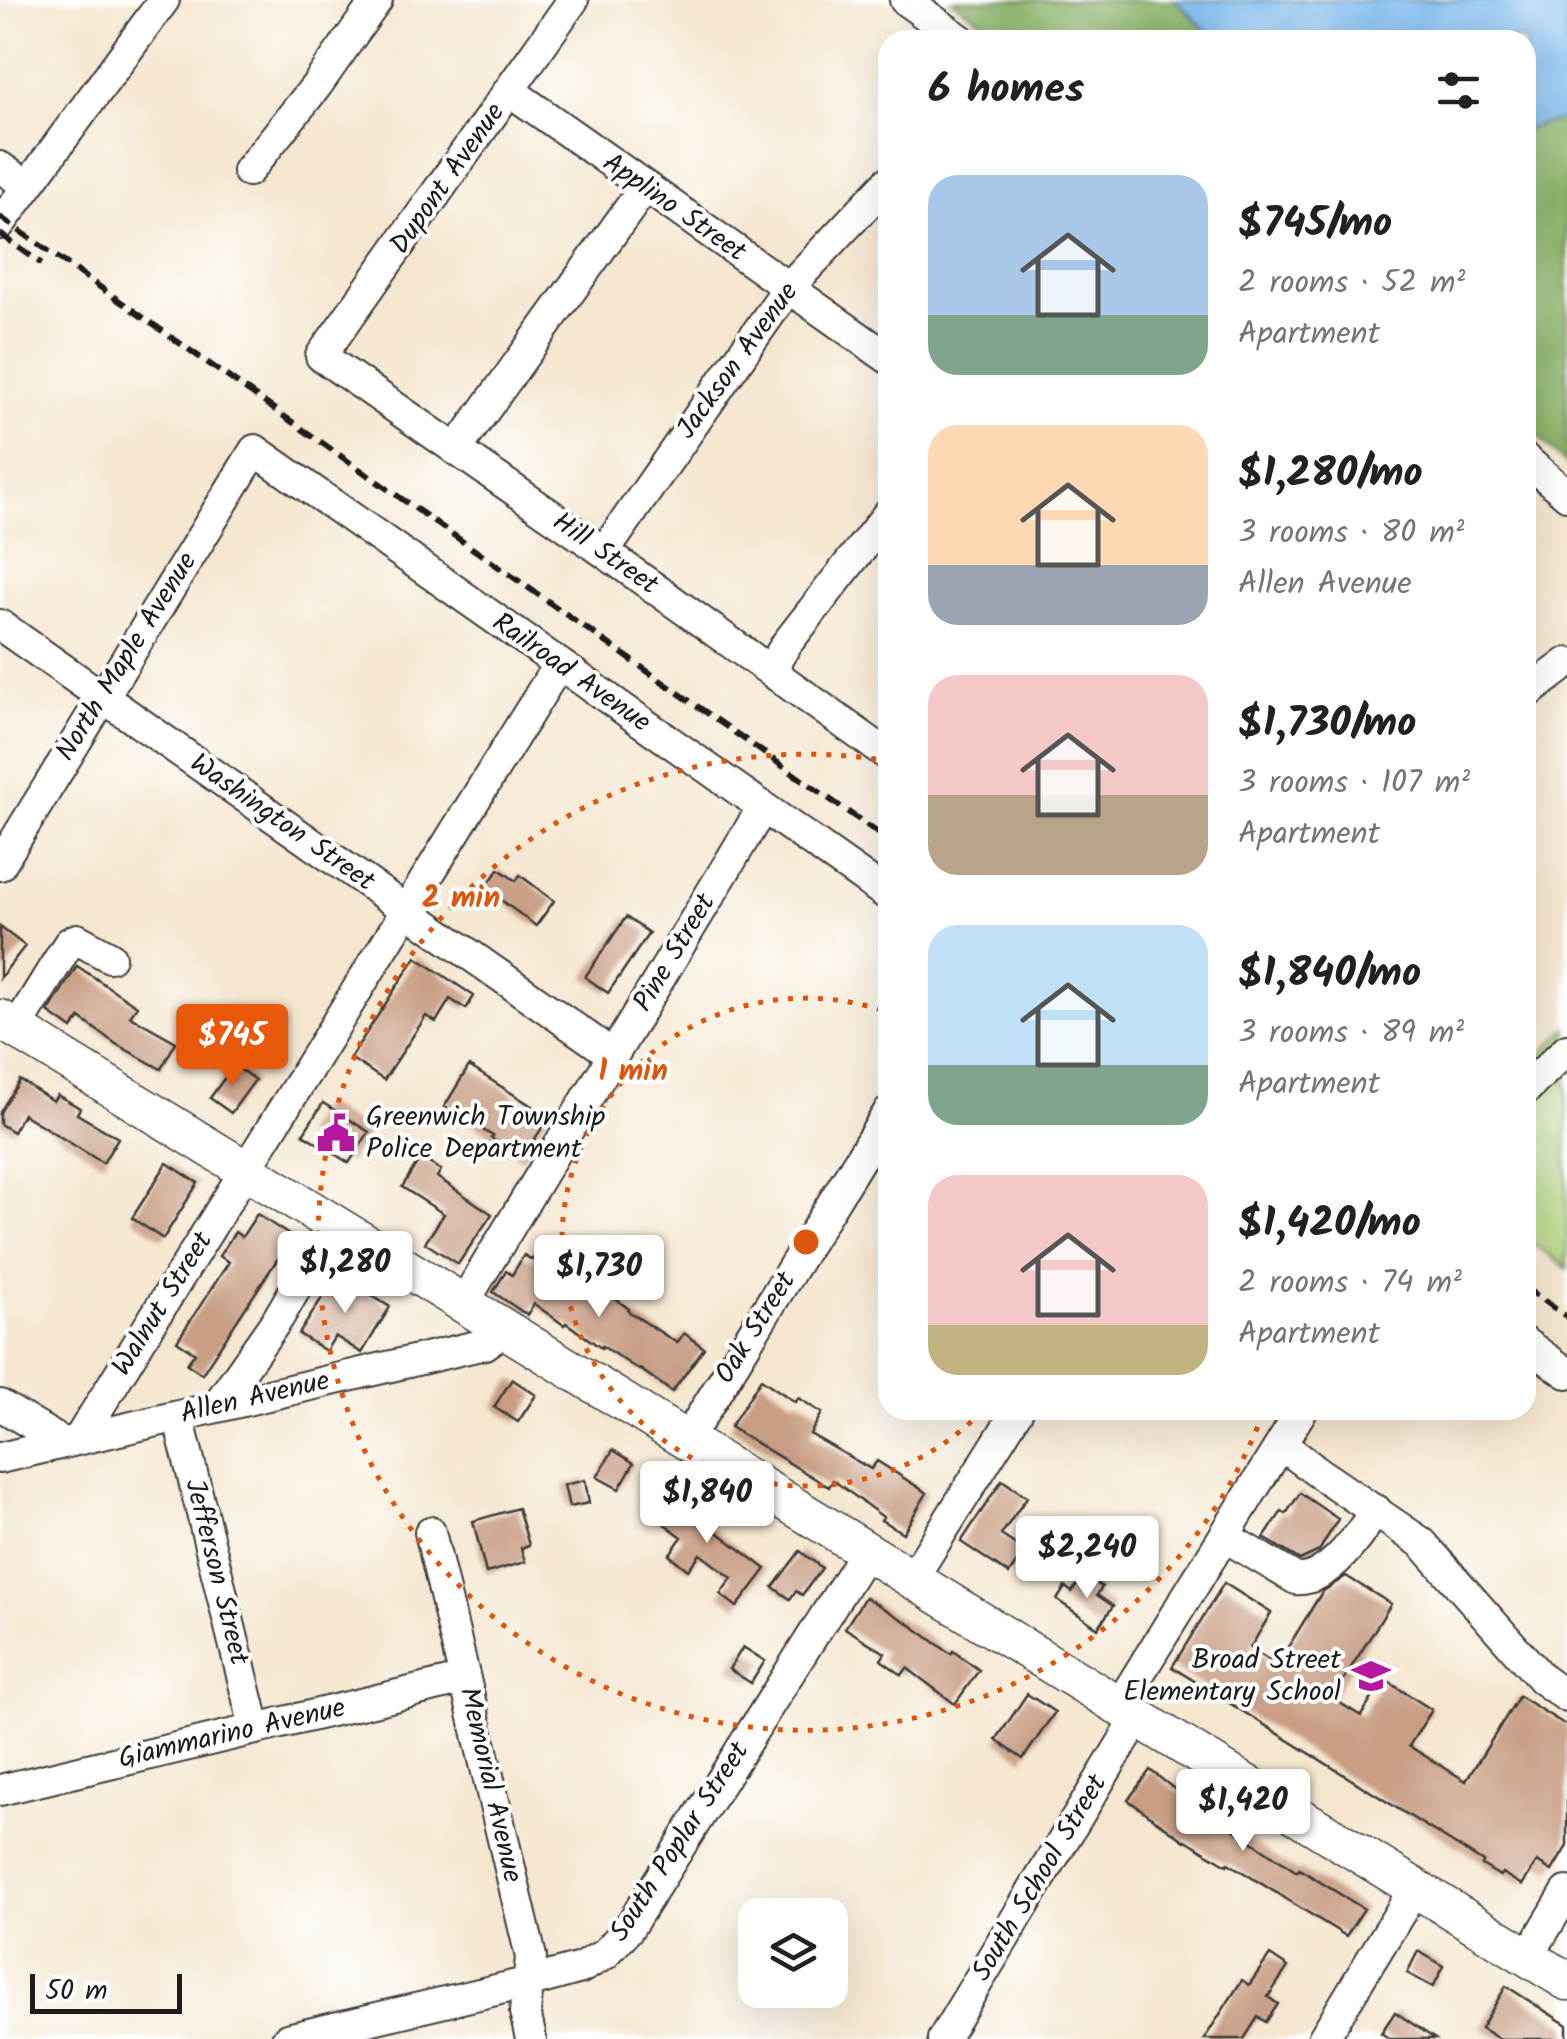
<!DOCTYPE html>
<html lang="en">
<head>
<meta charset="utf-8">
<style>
  body { margin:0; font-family:Kalam,sans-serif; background:#f6f6f6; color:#202124; height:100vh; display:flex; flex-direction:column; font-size:38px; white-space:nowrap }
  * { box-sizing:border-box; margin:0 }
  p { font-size:32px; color:#757577 }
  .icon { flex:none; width:55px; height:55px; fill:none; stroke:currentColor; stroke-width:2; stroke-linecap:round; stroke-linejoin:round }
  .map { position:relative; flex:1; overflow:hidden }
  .side { position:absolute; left:878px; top:30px; width:658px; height:1390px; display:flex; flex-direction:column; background:#fff; border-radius:30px; box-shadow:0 10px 40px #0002 }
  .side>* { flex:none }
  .fabs { position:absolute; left:738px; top:1898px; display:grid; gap:20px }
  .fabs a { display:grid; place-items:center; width:110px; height:110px; border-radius:20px; background:#fff; box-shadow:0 10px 40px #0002; font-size:50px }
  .scale { position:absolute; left:30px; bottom:25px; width:152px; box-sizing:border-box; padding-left:10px; border:5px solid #1c1c1c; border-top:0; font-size:28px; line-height:35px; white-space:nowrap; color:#1c1c1c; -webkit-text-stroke:8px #fff; paint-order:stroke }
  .price { position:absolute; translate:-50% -85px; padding:0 22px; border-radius:10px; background:#fff; color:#222; font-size:32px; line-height:65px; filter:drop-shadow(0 2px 5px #0008) }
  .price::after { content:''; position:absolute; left:50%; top:60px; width:30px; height:22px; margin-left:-15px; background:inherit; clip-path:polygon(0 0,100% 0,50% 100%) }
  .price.on { background:#ea580c; color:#fff }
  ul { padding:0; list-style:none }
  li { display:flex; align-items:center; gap:30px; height:250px; padding:0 50px }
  li span { display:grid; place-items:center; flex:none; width:280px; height:200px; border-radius:30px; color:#555 }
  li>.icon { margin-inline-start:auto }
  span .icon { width:120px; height:120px; fill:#fffc; stroke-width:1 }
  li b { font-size:42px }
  h2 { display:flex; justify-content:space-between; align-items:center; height:120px; padding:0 50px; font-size:42px }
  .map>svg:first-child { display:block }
  .green { fill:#aed078; stroke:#65764a; stroke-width:2.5 }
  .forest { fill:#8ab268; stroke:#536742; stroke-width:2.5 }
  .water { fill:#79b8ed; stroke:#4a6a84; stroke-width:2.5 }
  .building { fill:#c89d83 }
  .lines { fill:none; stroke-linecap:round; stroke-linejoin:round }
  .minor-casing { stroke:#3d3a37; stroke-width:34 }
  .major-casing { stroke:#3d3a37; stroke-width:41 }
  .minor { stroke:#fff; stroke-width:30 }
  .major { stroke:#fff; stroke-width:38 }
  .rail { stroke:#1c1c1c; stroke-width:6; stroke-dasharray:15 8; stroke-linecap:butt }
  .ring { fill:none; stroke:#de560d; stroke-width:5; stroke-dasharray:5 10 }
  .labels { text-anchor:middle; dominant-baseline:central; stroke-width:8; stroke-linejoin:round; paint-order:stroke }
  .street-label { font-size:28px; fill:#1c1c1c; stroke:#fff }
  .poi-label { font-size:28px; fill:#1c1c1c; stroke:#fff; text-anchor:start }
  .centre { fill:#de560d; stroke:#fff; stroke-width:5 }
  .ring-label { font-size:30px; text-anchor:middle; font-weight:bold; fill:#de560d; stroke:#fff; stroke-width:8; stroke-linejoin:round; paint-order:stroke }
</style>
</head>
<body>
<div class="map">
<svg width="1567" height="2039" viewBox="0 0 1567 2039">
  <rect width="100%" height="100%" fill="#fff"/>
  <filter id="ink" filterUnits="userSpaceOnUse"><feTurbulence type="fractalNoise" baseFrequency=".01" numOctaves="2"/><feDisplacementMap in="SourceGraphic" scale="20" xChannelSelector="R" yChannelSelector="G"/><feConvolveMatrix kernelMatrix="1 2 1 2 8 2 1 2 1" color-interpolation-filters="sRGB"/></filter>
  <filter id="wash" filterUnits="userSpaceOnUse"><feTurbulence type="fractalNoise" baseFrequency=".0048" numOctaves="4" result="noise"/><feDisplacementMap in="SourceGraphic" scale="40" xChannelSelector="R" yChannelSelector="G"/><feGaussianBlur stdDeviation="2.25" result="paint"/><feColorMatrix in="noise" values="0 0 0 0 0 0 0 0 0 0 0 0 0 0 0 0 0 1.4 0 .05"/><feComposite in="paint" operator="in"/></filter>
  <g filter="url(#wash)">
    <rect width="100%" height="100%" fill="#f5e6cf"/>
    <path class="green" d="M1567 1028V1268L1525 1238V1071Z"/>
    <path class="forest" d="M951 0H1175L1216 40H1010Z
      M1564 118 1567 119V465L1525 424V131L1537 125Z"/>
    <path class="water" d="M1175 0H1567V119L1537 125 1525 131V40H1216Z"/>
    <g id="blocks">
      <path class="building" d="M499 869 516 881 520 875 554 901 536 926 485 888Z
        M626 917 649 933 608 993 585 977Z
        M0 927 25 946 0 978Z
        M416 957 474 996 466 1009 450 999 436 1022 426 1016 384 1080 350 1058Z
        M77 966 137 1006 130 1016 176 1042 161 1069 116 1044 80 1018 72 1029 48 1012Z
        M234 1065 255 1080 231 1113 210 1098Z
        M469 1066 549 1117 522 1159 491 1138 493 1136 444 1107Z
        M20 1080 53 1101 57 1095 80 1108 77 1114 118 1138 103 1163 23 1114 13 1132 0 1124V1112Z
        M323 1103 369 1132 349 1163 303 1134Z
        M420 1158 441 1170 437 1177 492 1214 458 1264 425 1243 444 1214 402 1187Z
        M167 1163 198 1183 163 1239 132 1218Z
        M257 1214 292 1237 202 1374 187 1364 195 1353 177 1341 229 1262 219 1256 235 1232 242 1237Z
        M537 1253 600 1300 606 1292 629 1309 628 1311 677 1343 684 1333 704 1348 672 1392 640 1369 639 1370 602 1346 601 1348 566 1323 564 1325 534 1304 527 1315 493 1292 506 1271 512 1275 524 1255 532 1260Z
        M337 1274 390 1307 362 1353 335 1336 326 1351 299 1334Z
        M512 1379 536 1395 518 1422 494 1407Z
        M761 1379 795 1402 798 1398 822 1413 810 1434 871 1469 877 1461 927 1493 903 1533 881 1520 883 1517 833 1480 829 1487 730 1427Z
        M613 1450 634 1463 619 1489 597 1477Z
        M585 1480 589 1503 569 1507 564 1485Z
        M1002 1480 1027 1497 1001 1535 1025 1551 1009 1574 961 1542Z
        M672 1486 691 1500 686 1508 766 1569 737 1607 720 1594 732 1578 700 1554 688 1570 669 1555 682 1537 651 1514Z
        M1300 1493 1338 1519 1319 1551 1300 1560 1264 1538 1282 1511 1286 1514Z
        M518 1508 529 1545 521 1548 525 1562 486 1573 473 1521Z
        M800 1551 822 1568 802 1595 796 1591 790 1599 773 1587Z
        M1084 1574 1102 1587 1097 1595 1113 1606 1098 1628 1057 1600 1065 1587 1072 1592Z
        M1346 1576 1391 1604 1332 1698 1361 1716 1384 1679 1432 1710 1409 1746 1466 1781 1519 1696 1567 1726V1846L1552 1871 1537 1862 1522 1885 1502 1873 1500 1876 1482 1865 1483 1862 1172 1667 1224 1583 1271 1613 1250 1648 1277 1665 1322 1592Z
        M865 1597 908 1623 951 1654 953 1651 979 1670 955 1704 907 1668 902 1675 881 1660 885 1653 845 1628Z
        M743 1647 765 1661 751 1683 729 1669Z
        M1027 1694 1055 1712 1023 1759 996 1740Z
        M1150 1770 1218 1823 1220 1820 1297 1872 1299 1869 1364 1909 1346 1936 1228 1863 1227 1865 1186 1840 1185 1841 1128 1800Z
        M1418 1951 1444 1966 1433 1987 1407 1973Z
        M1270 1955 1288 1967 1268 1997 1278 2004 1266 2022 1258 2017 1244 2039H1204L1242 1980 1249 1985Z
        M1506 1986 1567 2025V2039H1499L1481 2028Z
        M1395 2012 1435 2039H1390L1381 2033Z"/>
    </g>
  </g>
  <g filter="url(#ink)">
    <use href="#blocks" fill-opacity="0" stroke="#3d3a37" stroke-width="2.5"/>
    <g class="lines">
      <g class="minor-casing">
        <path id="minor" d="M573 0 321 356 604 552 888 755
          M905 0 961 40
          M510 91 888 358
          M0 167 26 185
          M248 171 317 85 377 0
          M0 224 164 0
          M456 450 645 187
          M1525 459 1567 495
          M604 552 788 288 888 182
          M0 625 613 1055
          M770 671 787 643 888 514
          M1525 695 1567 663
          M0 865 255 450 888 895
          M16 1029 69 943 77 939 110 957
          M1525 1090 1567 1049
          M463 1304 763 807
          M1525 1343 1567 1373
          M0 1405 63 1443
          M216 1407 279 1317 333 1224
          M178 1416 255 1728
          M79 1439 559 664
          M686 1441 888 1113
          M1281 1444 1316 1471 1422 1543 1542 1679 1567 1697
          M0 1458 485 1344 505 1330
          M430 1532 531 1957 525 2012 531 2039
          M1224 1536 1296 1579C1328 1582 1360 1534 1376 1510
          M912 1579 1018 1410
          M1119 1706 1302 1410
          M0 1790 465 1679
          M1528 1957 1567 1892
          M287 2039 530 1982 581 1968 605 1954 628 1929 866 1551
          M943 2039 1138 1717
          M1323 2039 1415 1888"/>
      </g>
      <g class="major-casing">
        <path id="major" d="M0 1019 1567 1981"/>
      </g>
      <use href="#minor" class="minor"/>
      <use href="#major" class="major"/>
      <path class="rail" d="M0 217 888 840
        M0 234 42 264
        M1525 1287 1567 1317"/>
    </g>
  </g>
  <g class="ring">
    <path d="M982 1411A244 244 0 1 1 887 1012"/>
    <path d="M1263 1413A488 488 0 1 1 887 761"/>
  </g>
  <defs>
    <g id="civic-bare" transform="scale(3)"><path d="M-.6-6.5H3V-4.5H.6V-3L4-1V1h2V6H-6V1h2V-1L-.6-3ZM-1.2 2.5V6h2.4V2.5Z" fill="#b5179e" stroke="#fff" stroke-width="2.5" paint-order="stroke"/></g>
    <g id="school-bare" transform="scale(3)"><path d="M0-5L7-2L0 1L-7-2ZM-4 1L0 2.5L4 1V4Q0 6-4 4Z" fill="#b5179e" stroke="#fff" stroke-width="2.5" paint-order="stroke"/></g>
  </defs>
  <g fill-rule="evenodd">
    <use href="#civic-bare" x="336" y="1133"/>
    <use href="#school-bare" x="1371" y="1676"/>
  </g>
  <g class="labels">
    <g class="street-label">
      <text transform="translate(448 179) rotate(-55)">Dupont Avenue</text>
      <text transform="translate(674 208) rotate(35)">Applino Street</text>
      <text transform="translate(738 361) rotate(-54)">Jackson Avenue</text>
      <text transform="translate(605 554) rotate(35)">Hill Street</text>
      <text transform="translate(127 657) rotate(-58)">North Maple Avenue</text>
      <text transform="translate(571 673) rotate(35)">Railroad Avenue</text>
      <text transform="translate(282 823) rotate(35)">Washington Street</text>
      <text transform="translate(675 953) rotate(-59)">Pine Street</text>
      <text transform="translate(163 1304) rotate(-58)">Walnut Street</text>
      <text transform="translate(756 1328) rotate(-58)">Oak Street</text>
      <text transform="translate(255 1398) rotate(-13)">Allen Avenue</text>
      <text transform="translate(216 1572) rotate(76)">Jefferson Street</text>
      <text transform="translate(232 1734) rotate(-13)">Giammarino Avenue</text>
      <text transform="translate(490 1785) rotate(77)">Memorial Avenue</text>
      <text transform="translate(680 1842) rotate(-57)">South Poplar Street</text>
      <text transform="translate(1040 1878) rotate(-59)">South School Street</text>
    </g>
    <g class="poi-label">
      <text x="366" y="1117">Greenwich Township<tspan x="366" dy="32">Police Department</tspan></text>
      <text x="1341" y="1660" text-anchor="end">Broad Street<tspan x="1341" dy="32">Elementary School</tspan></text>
    </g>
  </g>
  <circle cx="806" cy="1242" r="15" class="centre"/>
  <g class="ring-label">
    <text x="461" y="907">2 min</text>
    <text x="633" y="1080">1 min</text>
  </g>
</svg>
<div class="fabs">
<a><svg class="icon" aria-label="layers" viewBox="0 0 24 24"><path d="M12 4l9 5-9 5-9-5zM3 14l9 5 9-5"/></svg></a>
</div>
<div class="scale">50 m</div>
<b class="price on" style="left:232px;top:1089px">$745</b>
<b class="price" style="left:345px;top:1316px">$1,280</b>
<b class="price" style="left:599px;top:1320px">$1,730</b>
<b class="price" style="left:707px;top:1546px">$1,840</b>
<b class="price" style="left:1087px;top:1601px">$2,240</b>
<b class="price" style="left:1243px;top:1854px">$1,420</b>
<section class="side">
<h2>6 homes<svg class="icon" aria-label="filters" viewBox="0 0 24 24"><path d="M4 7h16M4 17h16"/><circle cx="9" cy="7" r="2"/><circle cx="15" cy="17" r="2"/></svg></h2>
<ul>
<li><span style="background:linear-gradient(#a9c7e8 70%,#7fa58c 0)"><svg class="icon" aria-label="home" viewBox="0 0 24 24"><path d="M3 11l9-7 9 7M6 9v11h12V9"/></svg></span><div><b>$745/mo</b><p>2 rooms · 52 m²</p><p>Apartment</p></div></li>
<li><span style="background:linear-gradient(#ffd9b3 70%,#9aa5b1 0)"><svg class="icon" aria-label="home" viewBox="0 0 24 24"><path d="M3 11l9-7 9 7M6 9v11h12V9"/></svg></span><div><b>$1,280/mo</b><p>3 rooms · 80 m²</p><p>Allen Avenue</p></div></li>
<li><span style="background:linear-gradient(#f6c9c9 60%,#b9a48a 0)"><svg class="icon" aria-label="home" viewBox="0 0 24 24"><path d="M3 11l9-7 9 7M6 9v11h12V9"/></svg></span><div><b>$1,730/mo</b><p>3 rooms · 107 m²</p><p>Apartment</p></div></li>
<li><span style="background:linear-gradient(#bfe0f5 70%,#7fa58c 0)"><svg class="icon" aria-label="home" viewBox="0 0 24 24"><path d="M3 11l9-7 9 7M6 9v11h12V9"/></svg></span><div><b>$1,840/mo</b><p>3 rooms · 89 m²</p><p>Apartment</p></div></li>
<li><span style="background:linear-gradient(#f6c9c9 75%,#c2b280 0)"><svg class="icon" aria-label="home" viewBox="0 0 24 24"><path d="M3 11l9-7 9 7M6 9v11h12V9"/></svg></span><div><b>$1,420/mo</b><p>2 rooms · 74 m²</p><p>Apartment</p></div></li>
</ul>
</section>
</div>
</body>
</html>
